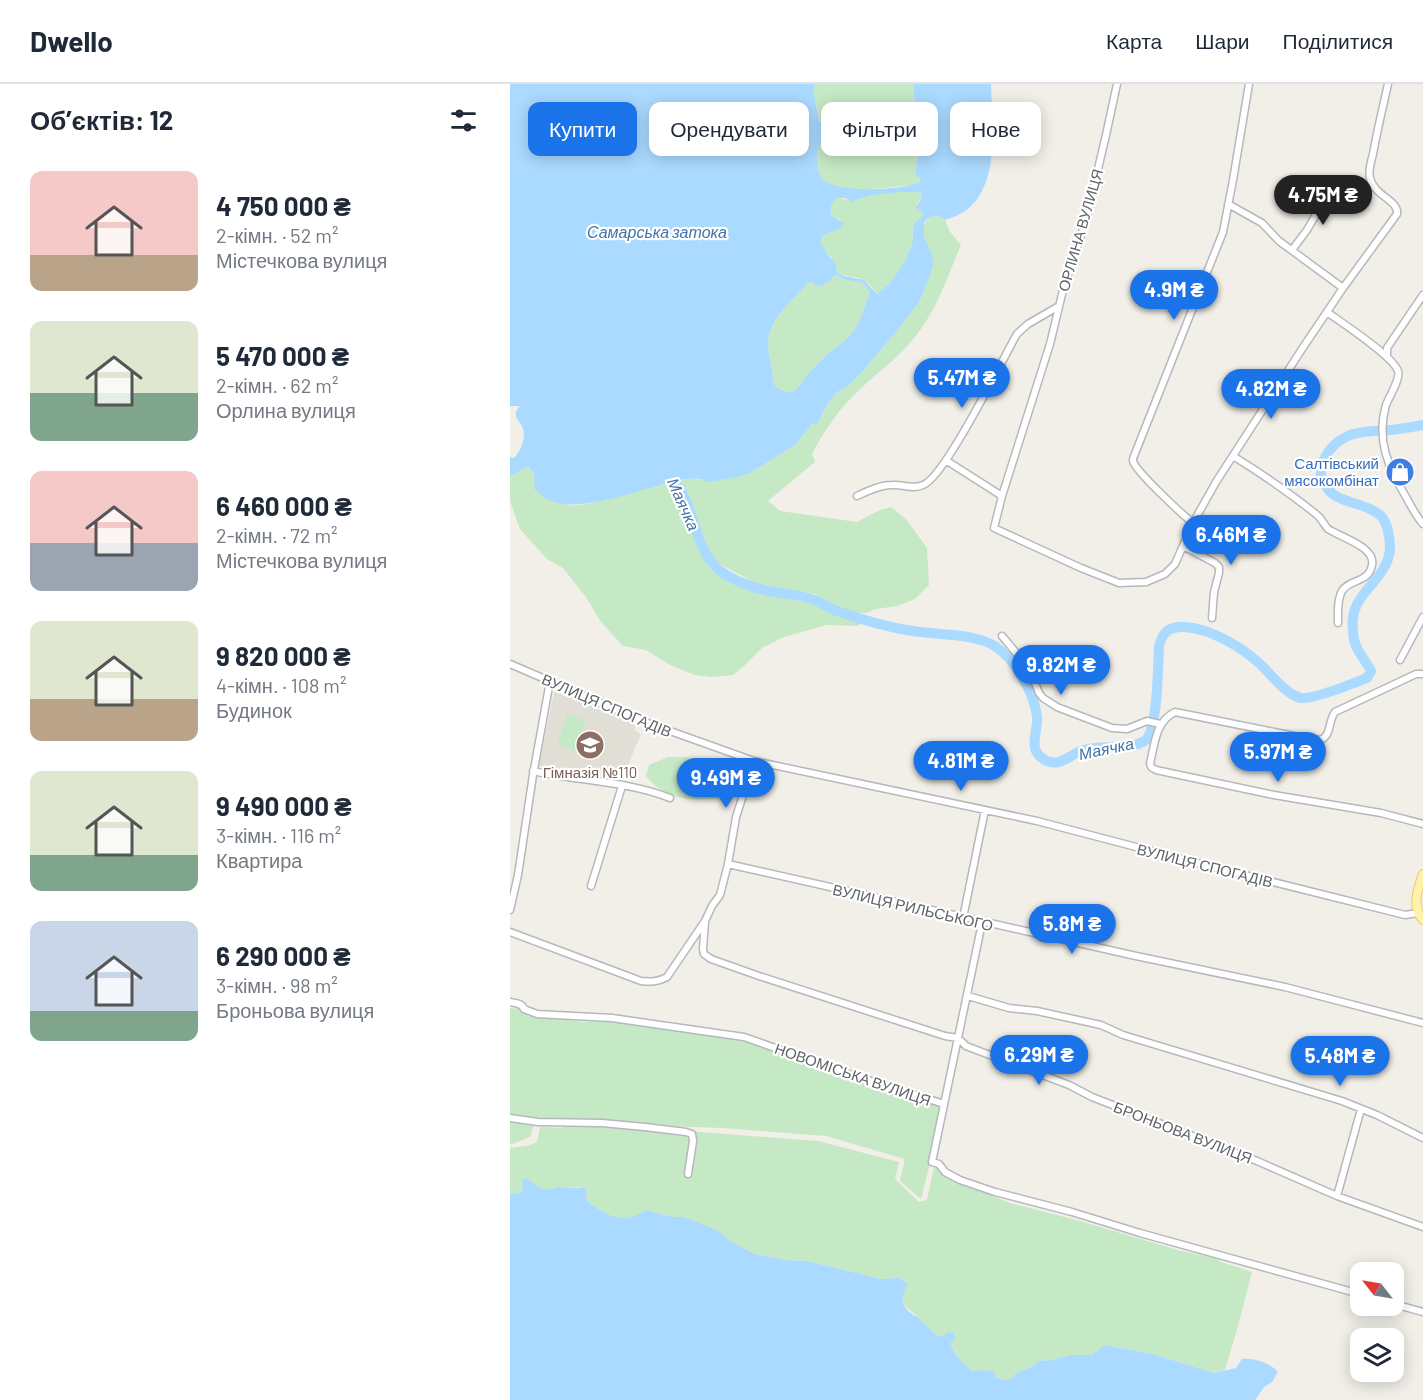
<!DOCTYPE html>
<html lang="uk">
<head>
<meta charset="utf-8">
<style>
  body { margin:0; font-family:Barlow,sans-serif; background:#f6f6f7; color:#1f2937; height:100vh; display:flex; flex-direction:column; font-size:22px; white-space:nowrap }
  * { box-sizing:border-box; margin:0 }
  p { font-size:20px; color:#747a83 }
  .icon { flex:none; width:33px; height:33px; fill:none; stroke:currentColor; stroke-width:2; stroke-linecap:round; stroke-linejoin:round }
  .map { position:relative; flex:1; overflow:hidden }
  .drawer { display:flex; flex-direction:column; background:#fff; width:510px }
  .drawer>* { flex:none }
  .banner { position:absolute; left:18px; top:18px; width:570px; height:54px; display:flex; gap:12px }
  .needle { width:39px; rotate:301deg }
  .buttons { position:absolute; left:840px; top:1178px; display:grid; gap:12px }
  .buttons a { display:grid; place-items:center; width:54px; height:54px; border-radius:12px; background:#fff; box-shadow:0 3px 15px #0003; font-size:30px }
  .price { position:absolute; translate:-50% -51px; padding:0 14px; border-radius:21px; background:#1a73e8; color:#fff; font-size:20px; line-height:39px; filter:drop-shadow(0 2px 3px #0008) }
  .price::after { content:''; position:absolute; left:50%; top:36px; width:18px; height:14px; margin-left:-9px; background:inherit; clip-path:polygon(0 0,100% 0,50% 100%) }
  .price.on { background:#222; color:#fff }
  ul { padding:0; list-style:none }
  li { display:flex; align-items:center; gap:18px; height:150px; padding:0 30px }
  li span { display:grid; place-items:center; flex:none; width:168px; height:120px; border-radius:12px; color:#555 }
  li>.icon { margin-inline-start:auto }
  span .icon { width:72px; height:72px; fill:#fffc; stroke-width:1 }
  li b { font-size:26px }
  h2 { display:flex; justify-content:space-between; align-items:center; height:72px; padding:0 30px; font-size:26px }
  .pill { padding:0 21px; border-radius:12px; background:#fff; box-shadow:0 3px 15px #0003; font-size:21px; line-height:54px }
  .pill.on { background:#1a73e8; color:#fff }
  header { display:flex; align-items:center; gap:36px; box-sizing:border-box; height:84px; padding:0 30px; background:#fff; border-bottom:2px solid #e0e1e3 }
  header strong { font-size:28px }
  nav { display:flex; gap:33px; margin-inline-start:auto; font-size:21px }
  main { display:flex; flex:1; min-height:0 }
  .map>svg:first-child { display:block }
  .education { fill:#e1ded6 }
  .green { fill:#c5e8c5 }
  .water { fill:#aadaff; fill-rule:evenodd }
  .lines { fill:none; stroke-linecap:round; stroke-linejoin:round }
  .river { stroke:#aadaff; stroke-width:10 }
  .minor-casing { stroke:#b5b8bc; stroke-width:9 }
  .major-casing { stroke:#f2c960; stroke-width:10 }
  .minor { stroke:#fff; stroke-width:6 }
  .major { stroke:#fff2af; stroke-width:8 }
  .labels { text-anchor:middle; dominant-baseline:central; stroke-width:4.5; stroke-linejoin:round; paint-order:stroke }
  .street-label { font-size:15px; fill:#5f6368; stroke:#fff }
  .shop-label { font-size:15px; fill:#366cbe; stroke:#fff; text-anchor:end }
  .education-label { font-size:15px; fill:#785e54; stroke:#fff }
  .water-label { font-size:16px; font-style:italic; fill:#4174aa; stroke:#fff }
</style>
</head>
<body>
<header>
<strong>Dwello</strong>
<nav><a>Карта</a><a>Шари</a><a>Поділитися</a></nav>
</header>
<main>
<section class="drawer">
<h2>Об’єктів: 12<svg class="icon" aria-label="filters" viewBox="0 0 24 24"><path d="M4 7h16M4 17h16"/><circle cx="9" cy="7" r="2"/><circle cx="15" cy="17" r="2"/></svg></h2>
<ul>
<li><span style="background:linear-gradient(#f6c9c9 70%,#b9a48a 0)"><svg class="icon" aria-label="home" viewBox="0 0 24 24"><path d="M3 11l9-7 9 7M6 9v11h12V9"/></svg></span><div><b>4 750 000 ₴</b><p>2-кімн. · 52 m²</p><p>Містечкова вулиця</p></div></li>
<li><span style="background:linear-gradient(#dfe7d0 60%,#7fa58c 0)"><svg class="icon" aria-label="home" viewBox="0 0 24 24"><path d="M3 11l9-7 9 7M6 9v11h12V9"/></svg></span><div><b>5 470 000 ₴</b><p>2-кімн. · 62 m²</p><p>Орлина вулиця</p></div></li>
<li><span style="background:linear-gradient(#f6c9c9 60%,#9aa5b1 0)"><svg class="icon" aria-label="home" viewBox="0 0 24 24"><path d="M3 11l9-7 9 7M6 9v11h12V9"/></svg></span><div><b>6 460 000 ₴</b><p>2-кімн. · 72 m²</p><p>Містечкова вулиця</p></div></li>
<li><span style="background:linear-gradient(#dfe7d0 65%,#b9a48a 0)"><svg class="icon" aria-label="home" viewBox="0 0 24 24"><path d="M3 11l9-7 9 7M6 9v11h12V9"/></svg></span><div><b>9 820 000 ₴</b><p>4-кімн. · 108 m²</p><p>Будинок</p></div></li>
<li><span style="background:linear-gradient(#dfe7d0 70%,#7fa58c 0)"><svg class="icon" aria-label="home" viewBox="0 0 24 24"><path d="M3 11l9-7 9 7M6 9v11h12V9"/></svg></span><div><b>9 490 000 ₴</b><p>3-кімн. · 116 m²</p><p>Квартира</p></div></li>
<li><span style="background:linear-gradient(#c9d6e8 75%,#7fa58c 0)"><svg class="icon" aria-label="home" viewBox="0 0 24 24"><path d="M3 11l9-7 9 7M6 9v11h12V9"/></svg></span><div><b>6 290 000 ₴</b><p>3-кімн. · 98 m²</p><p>Броньова вулиця</p></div></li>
</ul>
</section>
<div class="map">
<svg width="913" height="1316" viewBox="0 0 913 1316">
  <rect width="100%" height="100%" fill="#f1efe8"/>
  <path class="education" d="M44 608H46L83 622V624L89 626 91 625 125 639V647L131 650 118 681 110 695 72 690 70 687 65 685 63 688 29 682Z"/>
  <path class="green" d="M306 0H403L409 69 405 87 411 94 407 100C386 103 323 113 311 93 306 86 307 74 307 65L312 61 313 51 307 23 304 17V2Z
    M391 108H407L412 110V113L407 119 408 125 414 131 407 138 402 147 403 156 398 171 390 187 369 210C363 206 360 200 355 197 347 191 335 195 328 188 324 185 324 180 322 175 320 171 315 168 313 164 308 151 318 148 328 146L332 137 321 131C320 123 321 120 327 114L345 117C357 108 376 110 391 108Z
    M423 132 432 133 435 136 440 148 451 161C438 191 428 223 408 249 392 271 368 288 348 307 329 325 314 347 302 370L305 378 258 417 270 427 347 438 370 426 381 423 396 435 417 464 419 501 405 515 387 522 366 525 356 529H344L319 520 305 510 247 500 210 480 198 468 196 457 175 413 172 396 177 394 194 396 242 388 286 360 302 340 312 332 319 318 326 309 339 301 353 287 385 249 413 210 424 177C417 164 405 140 423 132Z
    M326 189 332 195 353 199 360 208C355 219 353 232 346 243 339 256 326 263 315 272 309 277 304 283 299 289 293 295 291 303 283 307 275 310 267 304 263 299 264 286 258 273 258 261 258 235 283 216 299 198L303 199 322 195Z
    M18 383C23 389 27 393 24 402L60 422 78 420 160 399C169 411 176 425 181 439 186 454 189 470 198 482 208 494 235 506 251 510 263 513 276 511 288 514 310 520 330 532 353 538L348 542 316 541 274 553 252 564 236 580 223 591 200 593 185 591 160 581 136 566 113 562 91 538 76 513 53 484 37 475 10 445 0 417V392Z
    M57 630 76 636 66 667 47 661Z
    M158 673H177L186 675 189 680 187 686 179 688V694L184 698C200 693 205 696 221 701L225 708 220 714C188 715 159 721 136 692L139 681Z
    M0 924 9 925 19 932 74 938 98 936 207 952 240 959 434 1024 411 1115 390 1097 395 1075 316 1052 214 1044 25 1038 20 1053 5 1059 0 1060Z
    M53 1041 143 1045 147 1047 189 1048 308 1057 389 1078 385 1095 409 1118 417 1116 424 1083 428 1084 444 1096 500 1119 570 1137 671 1167 706 1174 711 1178 742 1188 728 1242 715 1286 704 1289 643 1270 596 1261 582 1271H560L536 1277 530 1276 521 1283 506 1289 502 1294 493 1296 474 1286 462 1287 452 1279 434 1251 429 1252C424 1248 417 1244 413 1240 408 1234 413 1236 407 1232 392 1221 388 1217 397 1200L389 1194 371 1195 297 1177 275 1176 243 1169 220 1157 214 1151 174 1133H163L136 1126C131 1128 128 1132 123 1133 106 1138 90 1127 77 1117L76 1106 70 1103H47L38 1106 30 1104 18 1095 12 1097 13 1105 9 1109 0 1110V1064L17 1062 27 1058 30 1043 51 1044Z"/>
  <path class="water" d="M0 0H306L304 2C303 15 308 25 309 37L314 39 316 45C312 54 314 59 307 66 307 74 306 85 311 93 321 110 388 106 405 100 409 99 409 98 411 94L406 91 405 87 409 69 403 0H481C482 36 490 96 460 123 454 129 444 133 435 136L432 133 423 132 417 135 414 139V152L424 177 420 191 413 210 406 222 385 249 353 287 339 301 326 309 319 318 307 340H302L286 360 242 388 227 393 198 398C183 390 164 398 148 402 120 409 72 427 44 418 37 416 31 410 25 406 23 394 28 393 18 383L0 392V373L4 374C11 367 16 355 13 345 12 340 6 336 6 331 5 328 8 324 10 322H0ZM391 108H407L412 110V113L406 123 414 131C411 134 406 137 404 141 401 146 404 154 402 159 396 180 384 196 368 210L363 206 354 196 333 192 326 187 327 182C323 176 318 172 315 166 305 151 318 149 327 146 332 144 332 143 334 139L321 131C320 123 321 120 327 114H335L342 118C358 110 374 110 391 108ZM326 190 332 195 353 199 360 208C355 219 353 232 346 243 339 256 326 263 315 272 310 277 304 283 299 289 293 295 291 303 283 307 275 310 267 304 263 299 264 286 258 273 258 261 258 235 283 216 299 198L303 199 306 202C316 201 320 197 326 190Z
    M14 1095H18L30 1104 38 1106 47 1103 74 1104 76 1106 77 1117C90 1127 107 1138 123 1133 128 1131 131 1128 136 1126L163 1133H174L204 1145 214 1151 220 1157 243 1169 275 1176 297 1177 371 1195 389 1194 398 1200C391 1212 389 1220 402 1230 407 1233 406 1231 410 1235 416 1242 421 1247 429 1252L434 1251 438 1248 443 1249 446 1254 440 1259C444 1270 453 1280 462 1287L474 1286 484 1288 486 1293 493 1296 502 1294 506 1289 521 1283 530 1276 536 1277 560 1271H582L595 1261 643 1270 704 1289 726 1284 732 1275C745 1274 760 1279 768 1288L762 1298 754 1303 745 1316H0V1110L9 1109 13 1106 12 1097Z"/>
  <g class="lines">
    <path class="river" d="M159 386C168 400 176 415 181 431 187 447 191 466 203 480 215 494 242 504 259 507 274 510 290 510 304 516 311 518 317 523 324 526 349 535 377 543 403 547 428 551 455 549 479 559 502 569 524 608 527 632 529 647 515 667 537 677 552 683 561 669 574 666 592 661 611 665 628 660 630 659 635 657 636 656 648 644 648 580 649 562 653 547 660 542 675 543 701 545 730 562 749 579 760 589 776 611 791 614 803 616 844 599 857 594L861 587C857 579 851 572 847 564 844 558 843 552 843 546 838 508 877 499 880 465 880 455 878 438 870 431 857 420 838 420 824 411 816 405 809 393 811 383 812 377 816 372 819 367 836 345 857 348 881 346 892 345 903 343 913 341"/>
    <g class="minor-casing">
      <path id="minor" d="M607 0 596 51 576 136 554 202 540 260 492 412 484 444 571 484 609 499 636 498 655 490 665 480 683 439 706 398 792 265 833 204 887 130C889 116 864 112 860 94 858 86 861 78 863 70 867 47 873 23 878 0
        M718 120 752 139 769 157 833 204
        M782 166 797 146 822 103
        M817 228C832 239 883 272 888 287 891 294 879 313 876 321 866 356 878 383 896 413 901 422 906 432 913 440
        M877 272V264L913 211
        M723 372C752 390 780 409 807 431 812 435 814 441 818 445 830 453 866 463 862 481 859 499 839 495 832 507 827 516 828 529 828 539
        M437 377 492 412
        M347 412C358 407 370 401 382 401 393 400 402 406 413 401 435 393 492 276 507 250L518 240 549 222
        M683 439C673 431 626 388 623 377 623 375 623 373 624 372L713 148 723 96 739 0
        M673 462 705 479 709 483V489L704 508 702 534
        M492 552 508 571 521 589 529 609 533 614 547 623 602 644 617 645 637 637 650 640
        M890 576 913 533
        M0 580 135 638 244 677 527 737 691 780 895 831 908 829
        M913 590H906L825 628C818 637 822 650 811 656L799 655 665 628C645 638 645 660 640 679L641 683 646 686 764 711 871 729 913 740
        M23 687C69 697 117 697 160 714
        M218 780 626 872 775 903 913 939
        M81 802 112 702
        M0 826 8 791 23 691 40 597
        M453 834 475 726
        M195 837 193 865 194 870 201 875 249 892 435 952 448 954 456 962 559 1001 582 1013 747 1077 827 1112 913 1143
        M472 839 422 1078 429 1080 435 1088 450 1096 485 1108 562 1128 630 1149 850 1210
        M0 848 131 897C141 898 148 898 157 893L195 837 202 822 210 811 218 780 226 733 244 677
        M458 912 499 924 527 927 591 941 613 951 832 1017 867 1031 913 1054
        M0 918C5 919 12 919 14 925L27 930 102 934 234 953 339 990 434 1020
        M0 1034 28 1038 92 1039 135 1043 176 1048 182 1050 183 1057 178 1090
        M827 1112 851 1025
        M884 1220 913 1228"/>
    </g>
    <g class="major-casing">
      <path id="major" d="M913 790C908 804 901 823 913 836"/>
    </g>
    <use href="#minor" class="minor"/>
    <use href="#major" class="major"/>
  </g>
  <defs>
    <g id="shop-disc" transform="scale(1.5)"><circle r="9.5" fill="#3f7fe0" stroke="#fff"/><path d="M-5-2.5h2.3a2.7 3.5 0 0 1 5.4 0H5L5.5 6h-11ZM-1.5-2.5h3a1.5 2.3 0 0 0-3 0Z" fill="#fff"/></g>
    <g id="school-disc" transform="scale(1.5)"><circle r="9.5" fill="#8d6e63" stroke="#fff"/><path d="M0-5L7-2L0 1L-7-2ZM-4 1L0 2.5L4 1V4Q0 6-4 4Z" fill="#fff"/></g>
  </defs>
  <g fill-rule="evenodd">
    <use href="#shop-disc" x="890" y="388"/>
    <use href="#school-disc" x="80" y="661"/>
  </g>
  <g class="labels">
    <g class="street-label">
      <text transform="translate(570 146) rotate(-74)">ОРЛИНА ВУЛИЦЯ</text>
      <text transform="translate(97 621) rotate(23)">ВУЛИЦЯ СПОГАДІВ</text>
      <text transform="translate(695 781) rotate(14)">ВУЛИЦЯ СПОГАДІВ</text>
      <text transform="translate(403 823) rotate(13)">ВУЛИЦЯ РИЛЬСЬКОГО</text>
      <text transform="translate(343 990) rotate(19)">НОВОМІСЬКА ВУЛИЦЯ</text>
      <text transform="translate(673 1048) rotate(21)">БРОНЬОВА ВУЛИЦЯ</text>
    </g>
    <g class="shop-label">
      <text x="869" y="379">Салтівський<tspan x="869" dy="17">мясокомбінат</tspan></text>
    </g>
    <g class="education-label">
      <text x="80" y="688">Гімназія №110</text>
    </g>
    <g class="water-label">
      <text x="147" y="147">Самарська затока</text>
      <text transform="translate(174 420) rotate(66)">Маячка</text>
      <text transform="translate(596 664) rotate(-12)">Маячка</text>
    </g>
  </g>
</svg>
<div class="buttons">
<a><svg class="needle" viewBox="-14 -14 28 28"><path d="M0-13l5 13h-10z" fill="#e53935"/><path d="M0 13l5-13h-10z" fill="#747a83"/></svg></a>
<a><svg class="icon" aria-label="layers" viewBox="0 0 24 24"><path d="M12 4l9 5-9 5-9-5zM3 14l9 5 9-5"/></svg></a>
</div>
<b class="price on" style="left:813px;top:142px">4.75M ₴</b>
<b class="price" style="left:664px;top:237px">4.9M ₴</b>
<b class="price" style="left:452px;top:325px">5.47M ₴</b>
<b class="price" style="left:761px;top:336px">4.82M ₴</b>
<b class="price" style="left:721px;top:482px">6.46M ₴</b>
<b class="price" style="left:551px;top:612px">9.82M ₴</b>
<b class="price" style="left:768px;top:699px">5.97M ₴</b>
<b class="price" style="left:451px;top:708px">4.81M ₴</b>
<b class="price" style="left:216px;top:725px">9.49M ₴</b>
<b class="price" style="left:562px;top:871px">5.8M ₴</b>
<b class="price" style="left:529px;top:1002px">6.29M ₴</b>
<b class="price" style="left:830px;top:1003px">5.48M ₴</b>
<div class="banner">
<a class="pill on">Купити</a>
<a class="pill">Орендувати</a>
<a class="pill">Фільтри</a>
<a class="pill">Нове</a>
</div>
</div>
</main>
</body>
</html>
